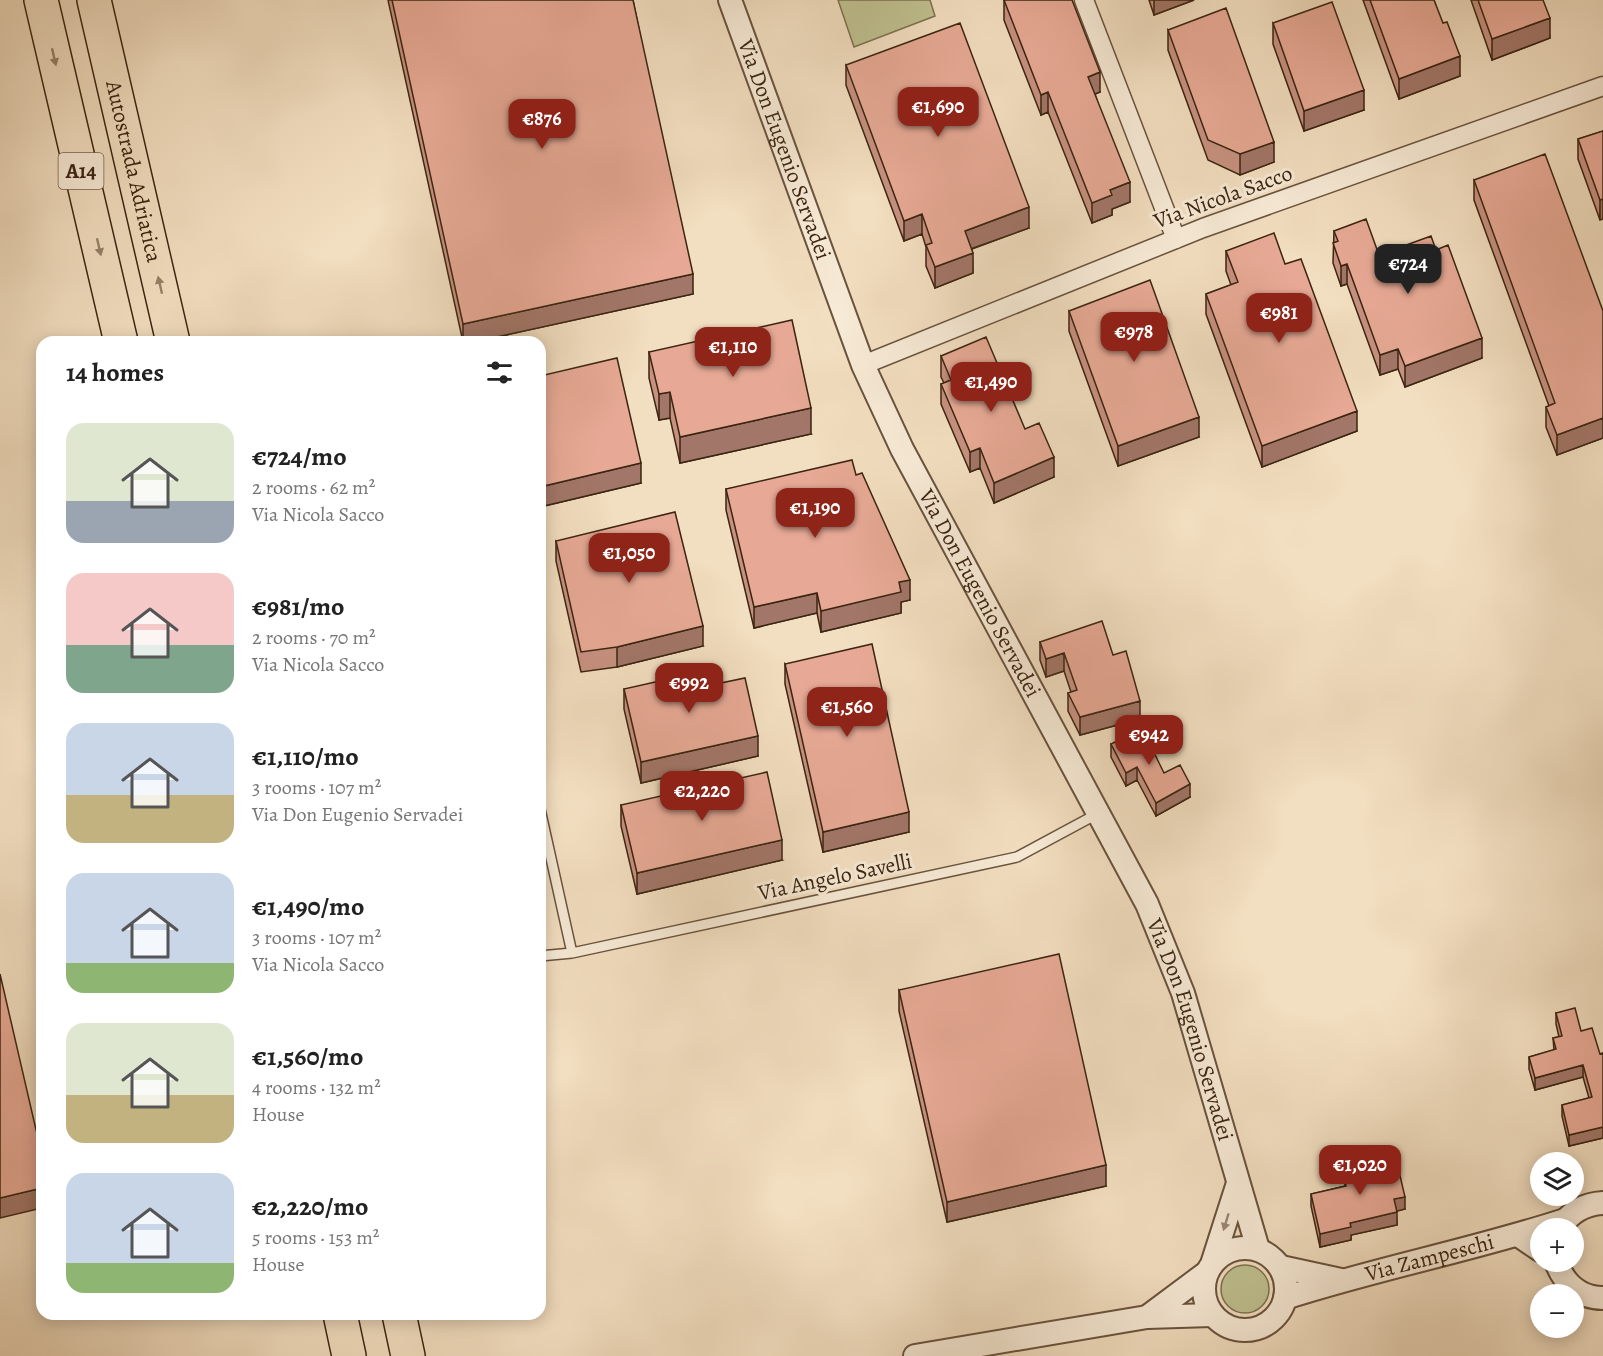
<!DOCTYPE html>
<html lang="en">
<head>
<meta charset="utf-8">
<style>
  body { margin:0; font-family:Alegreya,serif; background:#f2f2f2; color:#222; height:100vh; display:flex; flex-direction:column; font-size:22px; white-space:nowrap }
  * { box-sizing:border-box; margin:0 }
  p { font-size:20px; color:#767676 }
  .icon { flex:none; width:33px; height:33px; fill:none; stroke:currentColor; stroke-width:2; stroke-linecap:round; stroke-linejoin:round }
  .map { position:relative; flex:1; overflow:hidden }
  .details { position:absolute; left:36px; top:336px; width:510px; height:984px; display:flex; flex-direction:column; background:#fff; border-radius:18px; box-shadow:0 3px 15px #0003 }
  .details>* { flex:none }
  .buttons { position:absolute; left:1530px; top:1152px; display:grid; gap:12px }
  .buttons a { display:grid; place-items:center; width:54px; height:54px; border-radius:50%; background:#fff; box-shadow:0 3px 15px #0003; font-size:30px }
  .price { position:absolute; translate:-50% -51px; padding:0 14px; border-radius:12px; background:#8f2418; color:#fff; font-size:20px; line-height:39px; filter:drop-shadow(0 2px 3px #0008) }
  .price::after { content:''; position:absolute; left:50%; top:36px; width:18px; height:14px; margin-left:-9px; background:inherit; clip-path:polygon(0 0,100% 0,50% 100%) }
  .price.current { background:#222; color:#fff }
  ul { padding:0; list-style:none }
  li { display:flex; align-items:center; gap:18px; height:150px; padding:0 30px }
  li span { display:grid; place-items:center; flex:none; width:168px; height:120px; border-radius:18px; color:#555 }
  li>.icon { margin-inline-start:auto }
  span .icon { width:72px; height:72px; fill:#fffc; stroke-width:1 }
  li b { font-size:26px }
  h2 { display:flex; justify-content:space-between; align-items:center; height:72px; padding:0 30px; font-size:26px }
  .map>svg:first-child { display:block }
  .green { fill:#bfc090; stroke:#7d7250; stroke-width:1.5 }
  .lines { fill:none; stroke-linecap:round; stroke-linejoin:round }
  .service-casing { stroke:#69533d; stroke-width:12 }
  .minor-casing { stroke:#69533d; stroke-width:21 }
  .tertiary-casing { stroke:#69533d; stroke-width:26 }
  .motorway-casing { stroke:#3b2511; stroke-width:36 }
  .service { stroke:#f7ead6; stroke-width:9 }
  .minor { stroke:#f7ead6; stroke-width:18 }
  .tertiary { stroke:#f7ead6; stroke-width:22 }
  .motorway { stroke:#f2dec0; stroke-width:33 }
  .wall { fill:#c79180; stroke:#3b2511; stroke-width:1.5 }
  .shaded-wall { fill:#a27668; stroke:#3b2511; stroke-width:1.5 }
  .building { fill:#e7a995; stroke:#3b2511; stroke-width:1.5 }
  .oneway { fill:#968268 }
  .oneway2 { fill:#998874 }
  .labels { text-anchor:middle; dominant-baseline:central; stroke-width:6; stroke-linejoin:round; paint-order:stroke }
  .shield { fill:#f7ead6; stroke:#73604c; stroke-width:1.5 }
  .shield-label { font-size:21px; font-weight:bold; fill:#3b2511 }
  .street-label { font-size:22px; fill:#3b2511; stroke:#f7ead6 }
</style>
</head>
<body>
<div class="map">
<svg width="1603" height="1356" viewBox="0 0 1603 1356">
  <rect width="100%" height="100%" fill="#f2dec0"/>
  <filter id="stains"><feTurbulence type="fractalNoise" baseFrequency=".00333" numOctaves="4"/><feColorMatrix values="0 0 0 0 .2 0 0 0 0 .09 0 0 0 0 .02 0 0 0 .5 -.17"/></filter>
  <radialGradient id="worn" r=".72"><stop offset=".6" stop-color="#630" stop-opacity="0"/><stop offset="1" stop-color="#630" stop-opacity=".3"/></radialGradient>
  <path class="green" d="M838 0H930L935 16 854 47Z
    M1221 1289a24 24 0 1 1 48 0a24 24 0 1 1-48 0Z"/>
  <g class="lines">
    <g class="service-casing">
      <path id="service" d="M540 809 572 953
        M540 956 572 953 1017 857 1097 814"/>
    </g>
    <g class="minor-casing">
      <path id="minor" d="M1084 0 1176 239
        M863 365 1203 228 1603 86"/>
    </g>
    <g class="tertiary-casing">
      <g id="tertiary">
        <path id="s1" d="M730 0 863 365 902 449 1147 904 1183 993 1258 1249"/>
        <path d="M1560 1228C1570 1212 1584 1204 1603 1203"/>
        <path d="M1518 1235 1540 1250"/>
        <circle cx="1245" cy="1289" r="41"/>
        <path d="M1213 1261 1238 1183"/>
        <path d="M1556 1262C1564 1283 1579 1298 1603 1298"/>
        <path d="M1281 1267 1341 1280"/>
        <path id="s2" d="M1285 1298C1378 1268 1473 1250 1565 1220"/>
        <path d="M1147 1317 1206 1273"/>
        <path d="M915 1356 1147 1317 1212 1315"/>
      </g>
    </g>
    <g class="motorway-casing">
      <g id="motorway">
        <path d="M41 0 121 342"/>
        <path id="s3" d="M94 0 173 342"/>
        <path d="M340 1314 349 1356"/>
        <path d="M399 1314 408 1356"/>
      </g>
    </g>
    <use href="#service" class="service"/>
    <use href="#minor" class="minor"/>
    <use href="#tertiary" class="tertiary"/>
    <use href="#motorway" class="motorway"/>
  </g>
  <path class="wall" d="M388 0H633L693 294 474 342H463Z
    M1004 0 1100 92 1095 94 1130 202 1112 209V215L1092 223 1048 112 1041 115 1004 20Z
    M1149 0H1194L1154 15Z
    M1363 0H1434L1460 76 1399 99Z
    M1471 0H1543L1550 38 1492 60Z
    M1273 23 1364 110 1304 131 1273 44Z
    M1168 30 1274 162 1240 175 1208 160 1168 50Z
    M846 65 1029 228 972 249 973 273 935 288 926 266V247L922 234 904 241 846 85Z
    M1603 131 1600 220 1578 159V139Z
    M1474 180 1603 311V438L1557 455 1546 427V407L1549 406 1474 200Z
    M1334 231 1379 255 1436 250 1482 358 1405 387 1398 369 1380 375 1347 284 1341 286 1333 263Z
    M1226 251 1285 264 1357 431 1262 467 1206 314V294L1231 285 1226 271Z
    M1069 311 1199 437 1118 466 1069 331Z
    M649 352 811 434 680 463 670 418 659 420 649 378Z
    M941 356 1025 429 1054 477 994 503 980 468 970 472 941 404V384L944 383 941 377Z
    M540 376 641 483 544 506 540 490Z
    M856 475 910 600 901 602V613L821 632 817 613 754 628 726 510V489Z
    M556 541 703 646 617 667 581 672 556 561Z
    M1040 642 1113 655 1140 719 1080 735 1068 711V693L1071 692 1064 671 1046 677 1040 660Z
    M785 664 909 832 823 852 785 684Z
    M716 684 758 756 641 783 624 709V689Z
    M1111 744 1164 773 1190 797 1156 816 1137 780 1126 786 1111 757Z
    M621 805 782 860 637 894 621 826Z
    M899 990 1106 1186 947 1222 899 1011Z
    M1556 1013 1581 1031 1600 1054 1603 1053V1138L1569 1146 1562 1116V1105L1589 1098 1583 1077 1535 1090 1529 1069V1057L1554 1050 1553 1038 1559 1037 1556 1024Z
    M1353 1162 1387 1170 1405 1209 1396 1211 1397 1225 1351 1235V1240L1320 1247 1311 1206V1194L1345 1186V1182L1354 1180 1353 1174Z"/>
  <path class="shaded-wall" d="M1154 0H1194L1154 15Z
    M1550 18V38L1492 60V39Z
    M1460 56V76L1399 99V79Z
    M1100 72V92L1088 97V77Z
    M1364 90V110L1304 131V111Z
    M1048 92V112L1041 115V95Z
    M1274 142V162L1240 175V154Z
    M1130 182V202L1112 209V215L1092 223V203L1110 190Z
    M1603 199V219L1600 220V200Z
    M1029 207V228L965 251V231Z
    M922 214V234L904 241V221Z
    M973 253V273L935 288V267Z
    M1347 264V284L1341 286V266Z
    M693 274V294L474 342H463V324Z
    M1482 338V358L1405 387V366Z
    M1398 349V369L1380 375V355Z
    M670 392V418L659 420V394Z
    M811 408V434L680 463V437Z
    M1357 411V431L1262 467V446Z
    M1199 417V437L1118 466V446Z
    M1603 418V438L1557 455V435Z
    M980 448V468L970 472V452Z
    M1054 457V477L994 503V483Z
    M641 463V483L544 506V486Z
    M910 580V600L901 602V613L821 632V611L899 582Z
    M817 593V613L754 628V607Z
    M703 626V646L617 667V647Z
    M1064 653V671L1046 677V659Z
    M1140 701V719L1080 735V717Z
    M758 736V756L641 783V762Z
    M1137 767V780L1126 786V773Z
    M1190 784V797L1156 816V803Z
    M909 812V832L823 852V832Z
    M782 840V860L637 894V873Z
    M1583 1065V1077L1535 1090V1078Z
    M1603 1127V1138L1569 1146V1135Z
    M1106 1165V1186L947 1222V1202Z
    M42 1188V1208L0 1218V1198Z
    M1405 1197V1209L1394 1212V1199Z
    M1397 1212V1225L1351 1235V1240L1320 1247V1234L1350 1223Z"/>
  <path class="building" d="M392 0H633L693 274 463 324Z
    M1004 0H1072L1100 72 1088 77 1130 182 1110 190 1112 195 1092 203 1048 92 1041 95Z
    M1370 0H1434L1443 23 1447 22 1460 56 1399 79Z
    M1478 0H1543L1550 18 1492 39Z
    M1332 2 1364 90 1304 111 1273 23Z
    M1226 8 1274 142 1240 154 1208 140 1168 30Z
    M960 23 1029 207 965 231 973 253 935 267 926 245 932 243 922 214 904 221 846 65Z
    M1603 131V199L1600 200 1578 139Z
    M1545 154 1603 311V418L1557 435 1546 407 1555 403 1474 180Z
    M1366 219 1379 255 1431 236 1436 250 1448 245 1482 338 1405 366 1398 349 1380 355 1347 264 1341 266 1333 243 1338 241 1334 231Z
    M1274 233 1285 264 1301 259 1357 411 1262 446 1206 294 1238 282 1226 251Z
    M1150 280 1199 417 1118 446 1069 311Z
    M792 320 811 408 680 437 670 392 659 394 649 352Z
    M986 337 1025 429 1039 423 1054 457 994 483 980 448 970 452 941 384 951 380 941 356Z
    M617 358 641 463 544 486 540 470V376Z
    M852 460 856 475 862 473 910 580 899 582 901 592 821 611 817 593 754 607 726 489Z
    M675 512 703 626 617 647 581 652 556 541Z
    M1102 621 1113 655 1126 651 1140 701 1080 717 1068 693 1077 690 1064 653 1046 659 1040 642Z
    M872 644 909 812 823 832 785 664Z
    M713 669 716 684 745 678 758 736 641 762 624 689Z
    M1142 728 1164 773 1180 765 1190 784 1156 803 1137 767 1126 773 1111 744Z
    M767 772 782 840 637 873 621 805Z
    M1059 954 1106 1165 947 1202 899 990Z
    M0 974 40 1147 42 1146V1188L0 1198Z
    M1575 1008 1581 1031 1592 1028 1600 1054 1603 1053V1127L1569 1135 1562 1105 1592 1097 1583 1065 1535 1078 1529 1057 1556 1049 1553 1038 1562 1036 1556 1013Z
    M1384 1155 1387 1170 1398 1167 1405 1197 1394 1199 1397 1212 1350 1223 1351 1227 1320 1234 1311 1194 1346 1186 1345 1182 1357 1180 1353 1162Z"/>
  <defs><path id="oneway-solid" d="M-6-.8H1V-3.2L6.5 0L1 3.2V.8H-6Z" transform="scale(1.5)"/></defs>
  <g class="oneway">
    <use href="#oneway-solid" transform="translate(54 57) rotate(77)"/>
    <use href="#oneway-solid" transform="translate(99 247) rotate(77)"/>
    <use href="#oneway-solid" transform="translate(160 285) rotate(-103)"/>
  </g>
  <use class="oneway2" href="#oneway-solid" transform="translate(1226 1222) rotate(107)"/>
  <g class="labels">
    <rect class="shield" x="58.5" y="153" width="45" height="36" rx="4.5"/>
    <g class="shield-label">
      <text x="81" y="171">A14</text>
    </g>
    <g class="street-label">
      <text stroke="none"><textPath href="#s1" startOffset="159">Via Don Eugenio Servadei</textPath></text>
      <text stroke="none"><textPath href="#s3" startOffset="176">Autostrada Adriatica</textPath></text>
      <text transform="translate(1223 197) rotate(-20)">Via Nicola Sacco</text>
      <text stroke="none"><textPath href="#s1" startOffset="645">Via Don Eugenio Servadei</textPath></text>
      <text transform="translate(835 877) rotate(-12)">Via Angelo Savelli</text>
      <text stroke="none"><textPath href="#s1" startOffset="1131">Via Don Eugenio Servadei</textPath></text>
      <text stroke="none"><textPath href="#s2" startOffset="150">Via Zampeschi</textPath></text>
    </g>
  </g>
  <rect width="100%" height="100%" filter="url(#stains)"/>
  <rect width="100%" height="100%" fill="url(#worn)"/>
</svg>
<div class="buttons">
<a><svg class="icon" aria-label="layers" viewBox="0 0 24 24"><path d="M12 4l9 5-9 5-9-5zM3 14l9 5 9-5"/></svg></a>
<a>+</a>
<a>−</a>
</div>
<b class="price" style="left:938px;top:138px">€1,690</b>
<b class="price" style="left:542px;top:150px">€876</b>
<b class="price current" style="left:1408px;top:295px">€724</b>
<b class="price" style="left:1279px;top:344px">€981</b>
<b class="price" style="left:1134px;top:363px">€978</b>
<b class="price" style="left:733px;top:378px">€1,110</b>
<b class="price" style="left:991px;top:413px">€1,490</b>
<b class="price" style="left:815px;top:539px">€1,190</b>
<b class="price" style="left:629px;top:584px">€1,050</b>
<b class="price" style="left:689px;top:714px">€992</b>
<b class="price" style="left:847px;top:738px">€1,560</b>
<b class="price" style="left:1149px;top:766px">€942</b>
<b class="price" style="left:702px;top:822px">€2,220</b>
<b class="price" style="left:1360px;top:1196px">€1,020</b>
<section class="details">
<h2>14 homes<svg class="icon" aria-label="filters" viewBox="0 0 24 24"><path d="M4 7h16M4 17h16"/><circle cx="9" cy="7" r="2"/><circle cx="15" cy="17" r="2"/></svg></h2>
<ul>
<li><span style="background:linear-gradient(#dfe7d0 65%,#9aa5b1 0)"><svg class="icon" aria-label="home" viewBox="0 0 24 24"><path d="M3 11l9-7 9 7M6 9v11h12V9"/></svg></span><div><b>€724/mo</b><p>2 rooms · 62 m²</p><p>Via Nicola Sacco</p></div></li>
<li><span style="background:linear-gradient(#f6c9c9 60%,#7fa58c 0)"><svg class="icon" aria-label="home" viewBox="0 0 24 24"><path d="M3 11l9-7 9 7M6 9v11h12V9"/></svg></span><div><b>€981/mo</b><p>2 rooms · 70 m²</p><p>Via Nicola Sacco</p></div></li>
<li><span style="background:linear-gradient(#c9d6e8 60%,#c2b280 0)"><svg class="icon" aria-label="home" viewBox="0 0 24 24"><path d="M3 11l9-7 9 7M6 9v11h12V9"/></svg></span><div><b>€1,110/mo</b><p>3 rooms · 107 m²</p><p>Via Don Eugenio Servadei</p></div></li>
<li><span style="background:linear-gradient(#c9d6e8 75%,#8fb573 0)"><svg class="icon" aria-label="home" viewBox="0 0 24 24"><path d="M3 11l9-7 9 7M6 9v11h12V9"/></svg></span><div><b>€1,490/mo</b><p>3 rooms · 107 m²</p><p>Via Nicola Sacco</p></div></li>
<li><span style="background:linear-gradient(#dfe7d0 60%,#c2b280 0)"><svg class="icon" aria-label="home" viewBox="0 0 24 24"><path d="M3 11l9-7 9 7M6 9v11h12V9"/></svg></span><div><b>€1,560/mo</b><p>4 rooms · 132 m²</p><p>House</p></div></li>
<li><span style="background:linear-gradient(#c9d6e8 75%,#8fb573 0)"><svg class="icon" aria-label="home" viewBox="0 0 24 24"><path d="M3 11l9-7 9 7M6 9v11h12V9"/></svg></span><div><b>€2,220/mo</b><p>5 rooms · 153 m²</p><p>House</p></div></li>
</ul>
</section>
</div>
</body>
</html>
